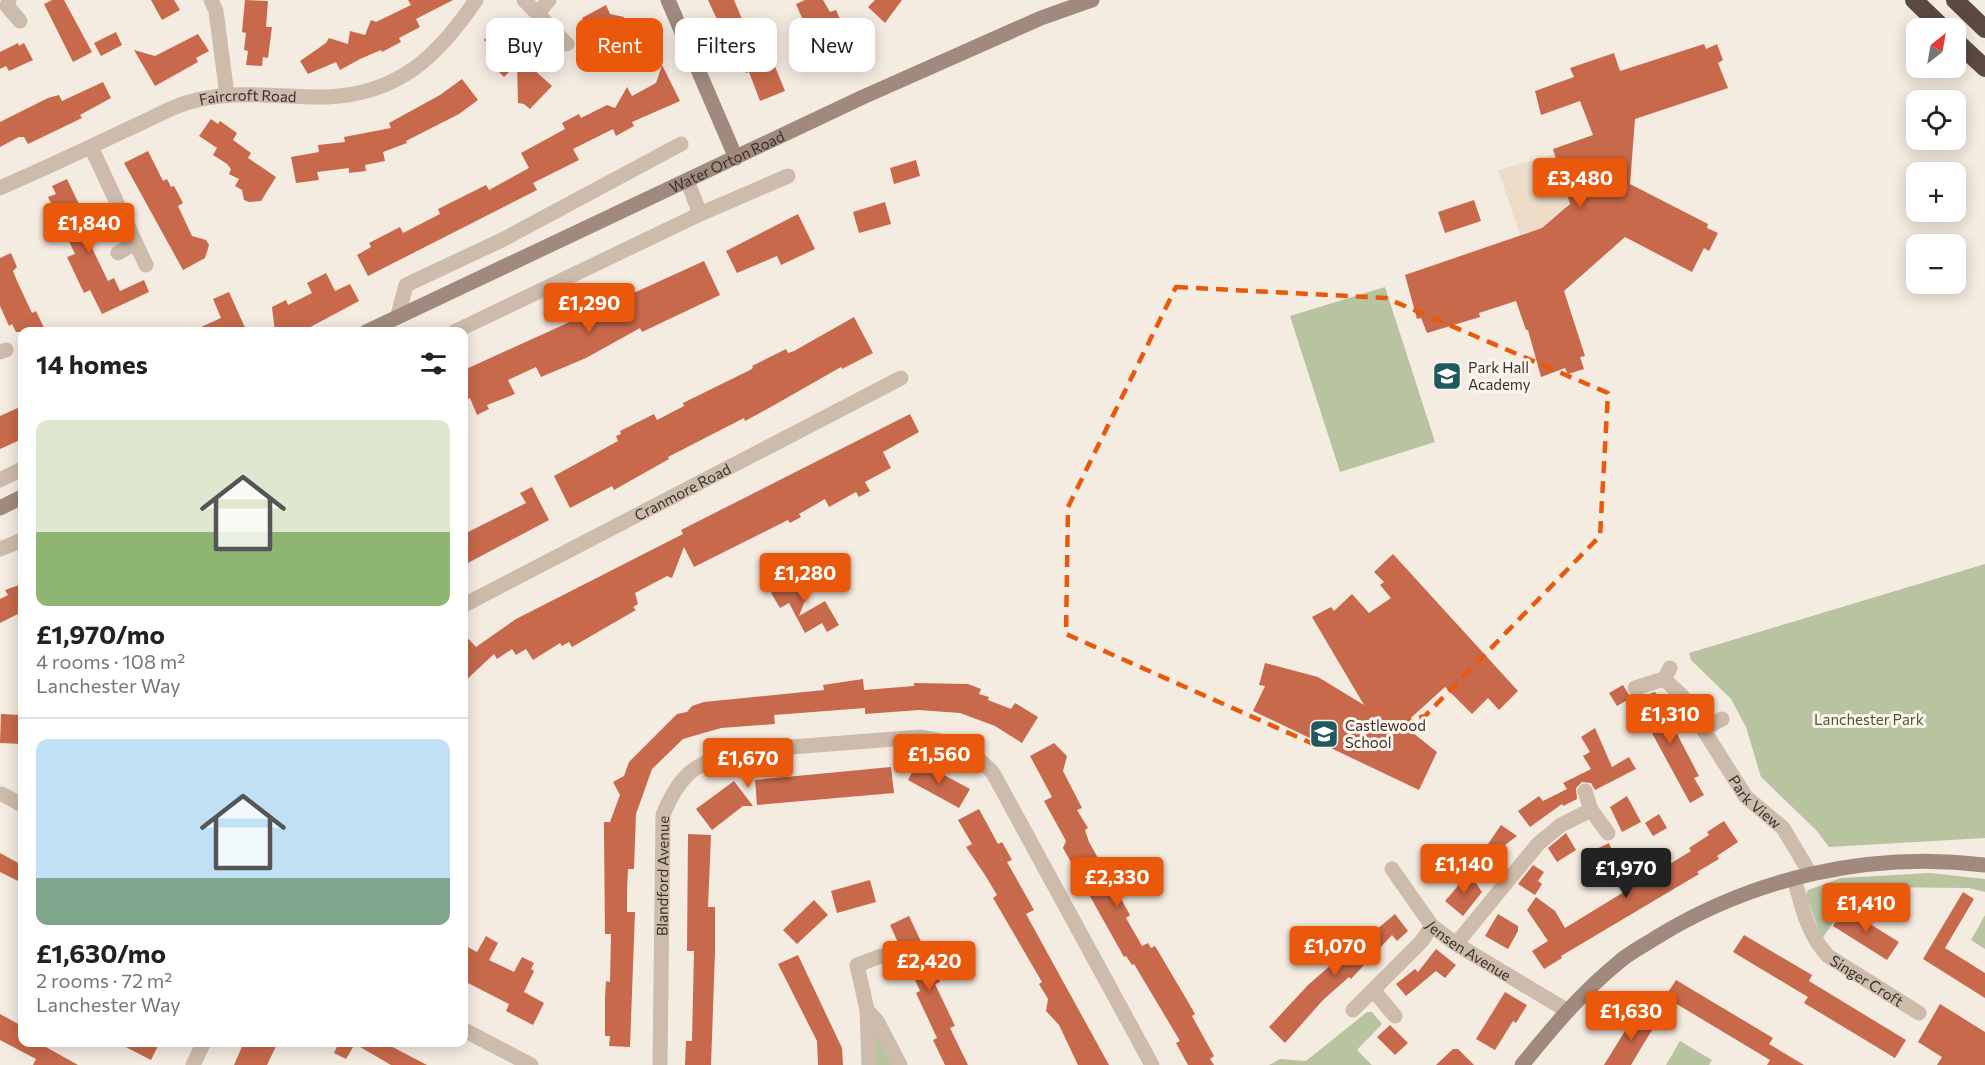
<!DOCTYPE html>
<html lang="en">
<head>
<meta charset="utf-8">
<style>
  body { margin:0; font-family:Commissioner,sans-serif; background:#f6f6f6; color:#222; height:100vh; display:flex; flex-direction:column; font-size:22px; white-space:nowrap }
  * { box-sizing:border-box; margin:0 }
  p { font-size:20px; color:#767676 }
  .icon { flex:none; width:33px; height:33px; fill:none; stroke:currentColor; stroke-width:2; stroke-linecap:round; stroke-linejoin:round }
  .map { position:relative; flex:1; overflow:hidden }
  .drawer { position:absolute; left:18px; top:327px; width:450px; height:720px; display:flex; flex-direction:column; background:#fff; border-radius:12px; box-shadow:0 3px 15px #0003 }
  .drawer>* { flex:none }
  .guide { position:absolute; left:486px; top:18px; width:570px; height:54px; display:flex; gap:12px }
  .needle { width:39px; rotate:31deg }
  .controls { position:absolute; left:1906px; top:18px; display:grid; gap:12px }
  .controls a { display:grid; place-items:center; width:60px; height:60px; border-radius:12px; background:#fff; box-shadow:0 3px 15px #0003; font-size:30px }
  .price { position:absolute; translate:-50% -51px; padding:0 14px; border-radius:6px; background:#ea580c; color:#fff; font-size:20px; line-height:39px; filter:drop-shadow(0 2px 3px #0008) }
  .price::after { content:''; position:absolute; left:50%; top:36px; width:18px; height:14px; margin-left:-9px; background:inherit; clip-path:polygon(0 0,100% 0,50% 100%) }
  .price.active { background:#222; color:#fff }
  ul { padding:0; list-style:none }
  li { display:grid; align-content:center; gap:12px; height:318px; padding:0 18px }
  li+li { border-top:2px solid #e0e0e0 }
  li span { display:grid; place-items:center; height:186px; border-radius:12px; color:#555 }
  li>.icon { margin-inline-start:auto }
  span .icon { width:108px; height:108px; fill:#fffc; stroke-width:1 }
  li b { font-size:26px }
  h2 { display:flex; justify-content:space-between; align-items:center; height:72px; padding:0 18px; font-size:26px }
  .tag { padding:0 21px; border-radius:12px; background:#fff; box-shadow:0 3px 15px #0003; font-size:21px; line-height:54px }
  .tag.active { background:#ea580c; color:#fff }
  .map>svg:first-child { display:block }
  .green { fill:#b8c4a0 }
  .plaza { fill:#ecdcc8 }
  .building { fill:#c8694b }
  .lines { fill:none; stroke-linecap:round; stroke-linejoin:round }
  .street { stroke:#cdbbac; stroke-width:15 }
  .secondary { stroke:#a18a7d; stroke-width:15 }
  .highway { stroke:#5c4a42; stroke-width:18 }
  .marked { fill:none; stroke:#e8590c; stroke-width:4.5; stroke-dasharray:12 8; stroke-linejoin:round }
  .labels { text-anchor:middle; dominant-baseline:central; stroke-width:6; stroke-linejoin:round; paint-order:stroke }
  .street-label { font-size:15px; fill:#3b302b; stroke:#fbf5ee }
  .poi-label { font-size:15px; fill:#3b302b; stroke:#fbf5ee; text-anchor:start }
  .park-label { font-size:15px; fill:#4a5a2e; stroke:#fbf5ee }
</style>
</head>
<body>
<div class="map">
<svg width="1985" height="1065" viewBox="0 0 1985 1065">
  <rect width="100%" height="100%" fill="#f4ebe1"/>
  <path class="green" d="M1385 287 1435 442 1340 472 1290 316Z
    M1985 564V838L1829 847 1816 830 1761 777 1746 727 1731 699 1691 660 1689 653Z
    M1930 873 1985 879V892L1969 888 1869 887 1854 892 1822 939 1806 895 1808 890 1841 878Z
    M1985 915V949L1971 940Z
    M1367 1012H1372L1382 1024 1357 1050 1372 1065H1269L1280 1059 1306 1061Z
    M875 1028 895 1065H873Z
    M1680 1041 1712 1060 1709 1065H1666Z"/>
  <path class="plaza" d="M1555 154 1570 201 1567 207 1542 228 1520 235 1498 170Z"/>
  <path class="building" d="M52 0H64L92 52 73 62 44 4Z
    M151 0H174L180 10 162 20Z
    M245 0 268 1 266 27H272L268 58 263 57 262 66 246 65 248 51 244 50 246 33 242 32Z
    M408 0H453L416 19 420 27 399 38 401 42 382 52 381 50 360 59 340 70 336 62 308 74 300 61 326 43 329 38 348 44 350 31 365 35 371 20 376 22 411 5Z
    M708 0H734L744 24 750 21 758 39 771 45 769 52 785 91 760 101 749 72 746 73 733 45 730 47Z
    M805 0H823L830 12 836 10 846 32 849 31 857 49 835 60 821 31 815 34 810 22 805 25 796 4Z
    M875 0H902L885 23 868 7Z
    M606 5 610 14 624 17 617 35 643 45 607 65 582 18Z
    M502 22 519 38 515 43 536 64 532 68 552 86 530 109 524 104 518 103 517 64 504 77 495 68 499 65 489 55 494 49 484 40Z
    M116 32 122 45 101 56 94 43Z
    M198 34 209 51 196 58 198 62 155 86 134 50 155 56Z
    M18 43 19 46 24 43 33 60 9 71 6 66 0 69V52Z
    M1704 44 1706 49 1717 44 1723 60 1718 63 1728 88 1635 119 1630 184 1708 224 1707 228 1718 233 1709 251 1704 248 1692 272 1625 237 1564 291 1585 356 1580 357 1584 369 1568 374 1565 368 1541 377 1528 330H1526L1516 301 1479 313 1480 317 1427 333 1421 318 1417 319 1405 275 1542 228 1570 204 1553 149 1593 135 1580 101 1541 115 1535 91 1574 77 1570 68 1614 53 1620 71Z
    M662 65 680 101 632 122 634 126 616 136 613 129 573 149 579 160 533 183 537 190 368 276 357 255 371 247 369 243 400 227 403 233 440 214 438 209 486 185 489 190 529 168 521 153 565 129 562 123 579 114 581 118 607 105 615 108 627 87 632 96 656 83Z
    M462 79 478 100 459 114 406 141 407 143 383 152 385 161 365 165 366 171 349 173V168L317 172 319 180 296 183 291 157 319 152 318 145 345 142 344 137 391 128 389 123 440 95Z
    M103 82 111 98 80 115 82 118 28 144 24 137H19L0 147V122L48 98 59 95 62 101Z
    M211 119 218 124 220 121 237 133 233 140 251 153 248 158 276 177 261 201 249 202 244 200 242 190 235 186 239 179 229 174 231 169 227 164 213 155 217 148 199 136Z
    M148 151 163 181 167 179 171 187 174 186 183 203 178 206 192 236 206 240 209 245 205 258 183 270 124 163Z
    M916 160 920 176 894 184 890 168Z
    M67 179 88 223 85 224 94 244 91 246 108 281 114 278 120 291 144 280 149 292 102 314 90 290 84 293 67 257 75 254 48 197 56 194 52 186Z
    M1474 200 1481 221 1445 233 1438 212Z
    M885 202 891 224 859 233 853 212Z
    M798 214 815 249 781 265 777 256 737 273 726 251Z
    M11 253 17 267 13 271 17 281 32 313 36 311 46 332H16L12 324 9 326 0 306V258Z
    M704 261 720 295 642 332 640 328 586 358 541 377 536 367 508 380 515 394 487 405 489 409 477 415 470 398 464 401V370Z
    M326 273 335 291 350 284 359 301 301 332H275L272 307 286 300 288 305 312 293 307 283Z
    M229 292 247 332H190L221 318 213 299Z
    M854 317 873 353 842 369 841 367 769 408 745 421 744 418 668 457 669 459 614 490 612 486 570 508 554 476 618 441 616 436 621 434 620 431 654 414 657 420 684 406 683 403 748 371 753 368 752 366 786 349 788 353 794 351Z
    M22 406V439L0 449V416Z
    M910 414 919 432 883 452 891 468 865 482 870 491 859 497 856 492 829 507 825 499 799 514 801 517 790 523 788 520 694 567 684 547 672 578 667 576 635 593 638 604 633 607 636 610 572 647 569 642 562 646 560 643 533 660 526 649 516 655 512 649 497 659 494 654 464 682V634L476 647 516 619 683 534 681 530Z
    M532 487 549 520 464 565V534L526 503 520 493Z
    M1393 554 1518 691 1499 710 1488 698 1472 714 1445 687 1403 725 1437 752 1419 790 1253 711 1265 686 1259 685 1265 663 1318 677 1364 705 1312 617 1331 607 1334 611 1352 594 1369 613 1391 598 1380 585 1384 582 1374 572Z
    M804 574 814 577 799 616 825 601 839 625 827 632 822 623 805 633 789 603 780 608 771 593Z
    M22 584V612L0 623V599L8 595 5 590Z
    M863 679 864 690 914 686V683L968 684 981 689 979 694 989 697 988 700 1011 709 1015 703 1038 717 1022 743 995 726 960 713 919 710 865 714V708L774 715 775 724 721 728 683 739 652 769 636 814 634 869H628L627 890V912H635L630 1047 609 1046 610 1036H605V997L606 981 610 982 611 934H605L604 836V822H610L620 795 613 782 624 776 629 762 677 714 687 712 692 706 704 702 824 690 823 685Z
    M1623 685 1631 698 1617 706 1609 693Z
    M1655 692 1699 776 1694 778 1704 795 1690 803 1634 700Z
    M1 714 22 715V744L0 743Z
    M1595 728 1612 767 1629 757 1636 769 1595 790 1591 783 1582 782 1576 788 1577 799 1563 806 1562 804 1530 827 1518 811 1539 796 1543 801 1567 789 1563 783 1591 769 1583 756 1590 752 1581 737Z
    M1054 743 1067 756 1063 771 1082 808 1077 810 1088 828 1085 830 1089 842 1130 915 1126 918 1142 946 1148 943 1151 948 1155 946 1184 995 1195 1014 1192 1016 1214 1056 1210 1059 1214 1065H1188L1176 1043 1180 1041 1134 964 1132 965 1126 956 1124 957 1063 848 1066 841 1044 801 1052 797 1030 756Z
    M918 761 970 789 959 808 908 780Z
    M891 767 894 793 757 805 755 780Z
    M734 781 753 806H743L712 830 696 809Z
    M1627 796 1641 822 1622 832 1610 807Z
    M979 809 998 844 1002 842 1012 860 1007 862 1034 910 1026 914 1109 1065H1078L1059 1025 1046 1011 1048 999 1039 984 1042 982 993 898 997 895 985 875 966 847 972 844 958 820Z
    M1659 814 1667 828 1653 836 1645 823Z
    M1724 821 1738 842 1717 856 1719 859 1697 872 1699 874 1561 956 1562 958 1544 969 1532 951 1548 941 1527 910 1536 897 1555 911 1565 928 1691 851 1689 848 1709 835 1707 832Z
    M1501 825 1517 836 1497 851 1488 844Z
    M1566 833 1576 850 1557 862 1548 848Z
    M688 834 711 835 708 907H715V952L711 1065H685L686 1041H692L694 951H687Z
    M1609 843 1617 862 1597 871 1588 853Z
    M0 853 22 865V883L0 872Z
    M1533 865 1544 872 1538 881 1542 884 1535 895 1518 884Z
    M1469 873 1482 892 1463 916 1445 901Z
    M870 880 876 902 837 913 831 891Z
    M1963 892 1974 899 1945 948 1985 973V998L1923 959Z
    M814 900 828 915 797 944 783 930Z
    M1844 908 1899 942 1887 960 1833 926Z
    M1395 914 1408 931 1397 941 1392 935 1351 979 1349 977 1323 1000 1285 1043 1269 1027 1308 985 1331 965 1333 968 1371 926 1376 930Z
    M1498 914 1518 926V931L1508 949 1485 936Z
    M909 916 940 982 935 984 955 1026 950 1028 968 1065H945L933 1040 937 1038 916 993 920 991 890 925Z
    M1744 935 1812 975 1809 981 1906 1040 1895 1058 1804 1003 1808 997 1733 952Z
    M486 936 498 943 489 960 514 972 522 957 534 963 531 969 534 971 524 992 544 1003 533 1025 506 1011 509 1004 464 981V945L477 952Z
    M1436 949 1456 965 1445 978 1436 971 1406 996 1396 984 1415 969 1418 972Z
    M798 955 842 1048 843 1065H818L817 1041 778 964Z
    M1676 980 1773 1038 1769 1044 1804 1065H1767L1770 1060 1665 997Z
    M1505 992 1527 1005 1516 1023 1513 1021 1495 1050 1476 1039Z
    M1940 1004 1985 1032V1065H1937L1942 1057 1918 1042Z
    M1636 1013 1655 1025 1638 1053 1631 1065H1604Z
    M0 1014 22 1026V1042H37L78 1065H33L36 1059 0 1040Z
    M1390 1025 1408 1043 1395 1055 1377 1037Z
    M116 1042H160L151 1060Z
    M244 1042H278L267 1065H234Z
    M339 1042H383L427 1065H391L355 1044 346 1059 334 1053Z
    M1453 1049H1458L1474 1065H1436Z"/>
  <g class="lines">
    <g class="street">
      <path d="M9 0 7 6 20 21"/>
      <path d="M211 0 216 11 227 95"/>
      <path d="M524 0 567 44"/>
      <path d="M538 13 549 0"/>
      <path d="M91 147 146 265"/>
      <path d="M687 180 700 214"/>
      <path id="s1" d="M0 188C43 169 86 149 128 129 147 121 167 109 186 103 233 88 279 98 327 97 399 94 438 56 476 0"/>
      <path d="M118 253 135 243"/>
      <path d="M398 315 406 285 504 239 681 144"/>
      <path d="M454 332 700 214 788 176"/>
      <path d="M0 352 6 350"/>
      <path d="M0 480 22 469"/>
      <path d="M0 549 22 540"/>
      <path id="s2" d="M464 605 901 378"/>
      <path id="s3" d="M1664 679 1682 696 1746 797 1783 828 1810 873"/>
      <path d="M1635 688 1664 679 1670 668"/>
      <path d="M1704 729 1722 719"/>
      <path d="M2 794 22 805"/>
      <path d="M1591 810 1608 833"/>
      <path id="s4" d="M1392 869 1432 926 1456 944 1566 1010"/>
      <path id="s5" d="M1794 878C1802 906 1807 934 1828 956L1919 1013"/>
      <path d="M1456 944 1538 844 1561 825 1591 810 1585 791"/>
      <path d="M1374 991 1395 1016"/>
      <path d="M867 1010 857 965 881 956"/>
      <path d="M1353 1010 1421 942 1432 926"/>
      <path d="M464 1030 531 1065"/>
      <path d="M193 1065 204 1042"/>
      <path id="s6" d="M660 1065 663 815C680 773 696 762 740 751L920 737C950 741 972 750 993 773L1152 1065"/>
      <path d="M869 1065 867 1010 877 1021 900 1065"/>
    </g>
    <g class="secondary">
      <path d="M668 0 736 158"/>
      <path id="s7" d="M366 332 863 97 1041 18 1092 0"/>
      <path d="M0 508 22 497"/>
      <path d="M1522 1065C1552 1028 1582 992 1619 962 1630 952 1645 945 1657 937 1755 877 1871 851 1985 865"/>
    </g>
    <path class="highway" d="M1914 0 1943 28
      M1955 0 1985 29
      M1956 41 1985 68"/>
  </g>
  <path class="marked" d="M1176 287 1386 298 1608 393 1600 536 1425 716 1318 746 1066 634 1068 507Z"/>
  <defs>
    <g id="school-square" transform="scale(1.5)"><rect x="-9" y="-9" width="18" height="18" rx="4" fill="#1f5a5e" stroke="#fbf5ee"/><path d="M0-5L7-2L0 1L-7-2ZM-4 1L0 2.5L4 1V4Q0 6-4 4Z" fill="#fff"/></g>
  </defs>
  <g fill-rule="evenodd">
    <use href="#school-square" x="1447" y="376"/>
    <use href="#school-square" x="1324" y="734"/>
  </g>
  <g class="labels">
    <g class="street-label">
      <text stroke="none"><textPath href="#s1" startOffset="267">Faircroft Road</textPath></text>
      <text stroke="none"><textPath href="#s7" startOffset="399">Water Orton Road</textPath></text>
      <text stroke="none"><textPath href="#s2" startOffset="246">Cranmore Road</textPath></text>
      <text stroke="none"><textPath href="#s3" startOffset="154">Park View</textPath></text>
      <text stroke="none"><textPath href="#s6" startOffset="189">Blandford Avenue</textPath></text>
      <text stroke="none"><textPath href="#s4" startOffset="114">Jensen Avenue</textPath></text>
      <text stroke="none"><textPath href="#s5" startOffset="132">Singer Croft</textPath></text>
    </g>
    <g class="poi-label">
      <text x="1468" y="367">Park Hall<tspan x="1468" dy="17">Academy</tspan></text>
      <text x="1345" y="725">Castlewood<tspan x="1345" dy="17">School</tspan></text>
    </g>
    <g class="park-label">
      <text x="1869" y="719">Lanchester Park</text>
    </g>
  </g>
</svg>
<div class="controls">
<a><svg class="needle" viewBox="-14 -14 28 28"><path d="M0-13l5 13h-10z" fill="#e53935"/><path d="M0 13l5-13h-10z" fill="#767676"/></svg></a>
<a><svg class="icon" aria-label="locate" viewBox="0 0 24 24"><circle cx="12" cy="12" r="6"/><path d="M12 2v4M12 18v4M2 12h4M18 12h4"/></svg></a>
<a>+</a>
<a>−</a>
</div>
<b class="price" style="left:1580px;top:209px">£3,480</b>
<b class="price" style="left:89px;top:254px">£1,840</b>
<b class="price" style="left:589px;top:334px">£1,290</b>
<b class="price" style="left:805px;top:604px">£1,280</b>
<b class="price" style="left:1670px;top:745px">£1,310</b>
<b class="price" style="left:939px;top:785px">£1,560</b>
<b class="price" style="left:748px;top:789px">£1,670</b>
<b class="price" style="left:1464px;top:895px">£1,140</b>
<b class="price active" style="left:1626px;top:899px">£1,970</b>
<b class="price" style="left:1117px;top:908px">£2,330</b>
<b class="price" style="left:1866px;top:934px">£1,410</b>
<b class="price" style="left:1335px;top:977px">£1,070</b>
<b class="price" style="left:929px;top:992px">£2,420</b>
<b class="price" style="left:1631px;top:1042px">£1,630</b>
<div class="guide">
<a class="tag">Buy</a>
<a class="tag active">Rent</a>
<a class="tag">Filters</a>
<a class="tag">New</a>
</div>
<section class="drawer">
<h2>14 homes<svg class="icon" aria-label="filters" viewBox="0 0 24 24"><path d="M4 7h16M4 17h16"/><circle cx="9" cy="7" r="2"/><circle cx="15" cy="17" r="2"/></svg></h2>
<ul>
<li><span style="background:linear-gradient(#dfe7d0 60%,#8fb573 0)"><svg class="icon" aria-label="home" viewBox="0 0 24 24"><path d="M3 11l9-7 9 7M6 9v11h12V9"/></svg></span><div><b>£1,970/mo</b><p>4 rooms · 108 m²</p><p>Lanchester Way</p></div></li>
<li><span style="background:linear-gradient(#bfe0f5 75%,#7fa58c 0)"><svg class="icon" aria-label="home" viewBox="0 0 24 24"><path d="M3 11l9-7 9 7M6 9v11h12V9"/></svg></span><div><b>£1,630/mo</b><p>2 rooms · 72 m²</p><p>Lanchester Way</p></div></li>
</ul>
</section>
</div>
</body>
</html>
